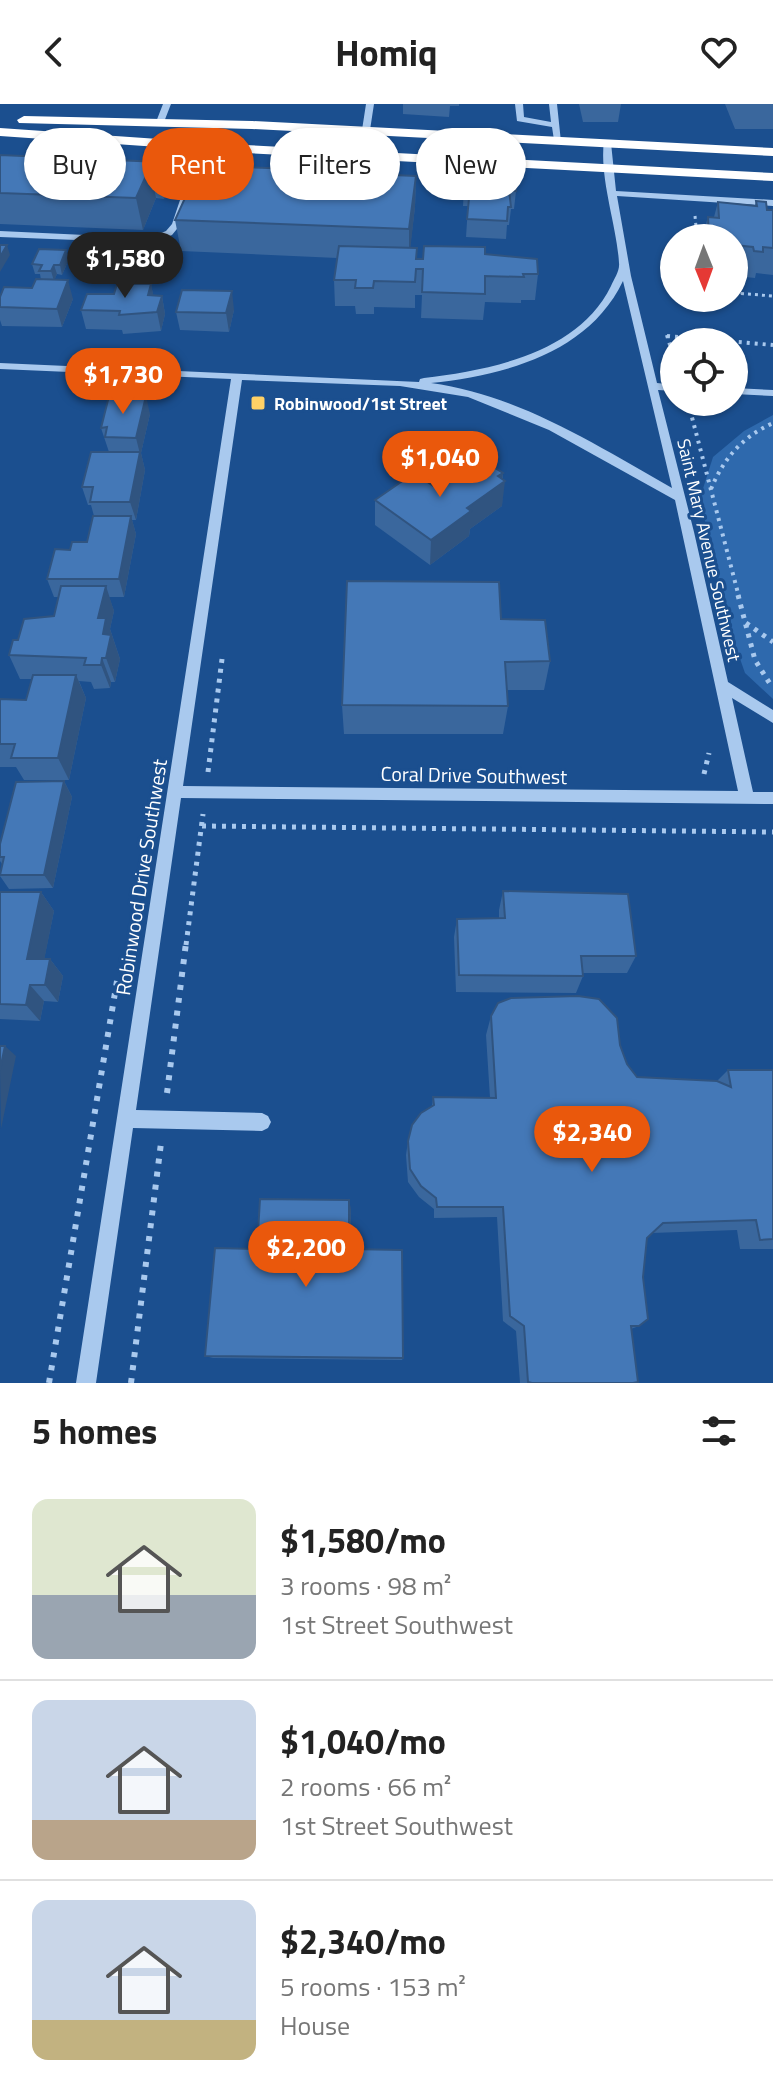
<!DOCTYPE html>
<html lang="en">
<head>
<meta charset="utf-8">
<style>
  body { margin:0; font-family:"Titillium Web",sans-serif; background:#f6f6f6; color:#222; height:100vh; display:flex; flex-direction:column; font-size:30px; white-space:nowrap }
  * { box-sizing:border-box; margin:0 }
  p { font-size:26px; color:#767676 }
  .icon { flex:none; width:44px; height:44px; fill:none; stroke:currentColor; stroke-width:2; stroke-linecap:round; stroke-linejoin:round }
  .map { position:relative; height:1279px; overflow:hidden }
  .sheet { display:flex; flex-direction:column; background:#fff; flex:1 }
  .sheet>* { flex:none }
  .hud { position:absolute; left:24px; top:24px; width:726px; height:72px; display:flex; gap:16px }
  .needle { width:52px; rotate:179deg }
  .tools { position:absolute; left:660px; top:120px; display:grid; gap:16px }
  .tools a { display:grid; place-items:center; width:88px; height:88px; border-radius:50%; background:#fff; box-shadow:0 2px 6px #0004; font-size:40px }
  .price { position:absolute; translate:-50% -68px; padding:0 18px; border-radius:28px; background:#ea580c; color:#fff; font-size:26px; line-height:52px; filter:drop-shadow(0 2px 4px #0008) }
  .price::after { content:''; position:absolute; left:50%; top:48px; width:24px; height:18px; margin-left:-12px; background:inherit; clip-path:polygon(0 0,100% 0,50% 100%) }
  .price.selected { background:#222; color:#fff }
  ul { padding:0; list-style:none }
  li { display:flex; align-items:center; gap:24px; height:200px; padding:0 32px }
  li+li { border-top:2px solid #e0e0e0 }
  li span { display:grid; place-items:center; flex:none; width:224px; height:160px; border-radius:16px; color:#555 }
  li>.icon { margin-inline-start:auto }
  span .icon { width:96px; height:96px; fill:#fffc; stroke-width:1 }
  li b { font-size:34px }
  h2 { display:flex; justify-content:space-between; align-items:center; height:96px; padding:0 32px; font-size:34px }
  .pill { padding:0 28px; border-radius:36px; background:#fff; box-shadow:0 2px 6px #0004; font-size:28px; line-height:72px }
  .pill.selected { background:#ea580c; color:#fff }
  header { display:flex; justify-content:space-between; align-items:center; height:104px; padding:0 32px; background:#fff; font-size:36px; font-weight:700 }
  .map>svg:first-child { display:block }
  .green { fill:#2e69ad }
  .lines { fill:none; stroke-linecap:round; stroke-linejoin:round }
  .path-far3 { stroke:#a9c9ee; stroke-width:3; stroke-dasharray:3 4; stroke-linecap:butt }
  .path-far2 { stroke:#a9c9ee; stroke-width:4; stroke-dasharray:3 5; stroke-linecap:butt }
  .path-far1 { stroke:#a9c9ee; stroke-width:5; stroke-dasharray:4 6; stroke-linecap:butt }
  .path { stroke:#a9c9ee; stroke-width:6; stroke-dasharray:5 8; stroke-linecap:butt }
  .minor { fill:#a9c9ee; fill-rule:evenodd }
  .highway { fill:#fff; fill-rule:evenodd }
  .wall { fill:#3a679d }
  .shaded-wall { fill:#305480 }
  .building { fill:#4478b7; stroke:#305480; stroke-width:2 }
  .poi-dot { fill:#ffd166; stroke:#1b4f8f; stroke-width:3 }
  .labels { text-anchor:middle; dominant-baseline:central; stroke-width:6; stroke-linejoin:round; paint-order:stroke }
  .far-poi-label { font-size:18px; font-weight:bold; fill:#fff; stroke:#1b4f8f; text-anchor:start }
  .far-street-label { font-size:18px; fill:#fff; stroke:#1b4f8f }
  .street-label { font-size:20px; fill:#fff; stroke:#1b4f8f }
</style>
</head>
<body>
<header><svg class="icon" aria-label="back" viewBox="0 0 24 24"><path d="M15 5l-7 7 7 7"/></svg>Homiq<svg class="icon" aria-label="heart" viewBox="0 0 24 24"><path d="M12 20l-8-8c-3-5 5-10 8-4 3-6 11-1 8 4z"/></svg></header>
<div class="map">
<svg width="773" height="1279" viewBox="0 0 773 1279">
  <rect width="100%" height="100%" fill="#1b4f8f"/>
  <path class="green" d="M773 311V595L745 569 726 515 700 394 713 353 744 327Z"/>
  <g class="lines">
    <path class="path-far3" d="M695 112 697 134
      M739 168 742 190
      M734 189 773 192"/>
    <path class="path-far2" d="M667 231 674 254
      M667 232 773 241
      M688 298 739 493
      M711 385C724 354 742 333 773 319"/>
    <path class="path-far1" d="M738 491 755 556 772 583
      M746 519 773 538
      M208 668 222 555
      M704 670 709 649
      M202 722 773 728
      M186 841 203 710"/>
    <path class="path" d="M167 989 186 839
      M49 1279 117 877
      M131 1279 161 1039"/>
    <path class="minor" d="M163 0H171L164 18 160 20 156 18Z
      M366 0H374L370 26 366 28 362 26Z
      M515 0H523L524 13 551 18 549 0H557L561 38 554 36 552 23 517 17Z
      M109 35 116 37 101 67 104 69 100 72 93 71 92 69Z
      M604 37 611 39 616 87 773 96V102L617 92 631 172 657 279 674 281V287L658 286 694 428 728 578 773 606V619L732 594 753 688H773V700L181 694 136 1006 262 1009 268 1012 271 1018 268 1024 262 1027 133 1024 96 1279H76L231 275 0 265V259L419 278 420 275 424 274C491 266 578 249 611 182 614 175 620 167 619 159 617 122 599 74 604 37ZM623 177 672 384C596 341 519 291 431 279 504 271 588 250 623 177ZM242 276 400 282 468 293 549 326 675 396 738 687 183 682Z
      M242 43 249 45 239 76 195 75 181 120 172 131 153 139 0 133V127L149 134 166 127 172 120 187 75 145 74 142 73V69H192L232 73Z
      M315 46 319 49 313 77 309 80 305 77 311 49Z
      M734 284 773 286V292L734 290Z"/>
    <path class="highway" d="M24 12 252 17 773 44V52L252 25 19 19 17 16Z
      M0 24 245 41 773 69V77L245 49 0 32Z"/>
  </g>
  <path class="wall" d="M403 0H459V2H450L449 13 403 10Z
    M579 0H621L618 18H583Z
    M725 0H773V25H735Z
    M0 51 160 58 166 89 164 95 156 94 143 126 0 120Z
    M323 68 416 72 415 103 410 143 417 155 485 150 538 170 535 196H521V199L485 198 483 216 421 214 422 191H415V204L374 203V210H356L355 202H335L334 176 337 154 181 147 175 116 204 95Z
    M510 81 516 87 514 105H511L509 121H507L506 135 466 133 468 102H463L464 84Z
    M756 97 767 106H773V171L756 169 755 174 745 173V168H734V134H702L708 113H714L718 98 755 101Z
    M66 146 69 155 62 171 57 170 54 176 73 195 62 223 2 222 0 216V203L32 184 41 176 40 170H35L32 160Z
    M151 180 153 191 162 192 165 210 161 227 123 230 122 226 86 225 81 206 114 190Z
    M234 206 229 228 180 226 176 208Z
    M150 310 141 349 145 366 136 416H132L136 430 124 493H109L114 507 110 525 120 555 115 578H111L110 584 94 585 91 578 79 577 86 594 69 676H24L16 663H0V595L26 596 32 575H20L9 551 18 536 54 512 59 493H54L47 475 70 446 87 438 94 412 91 401H88L82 383 109 348 101 324Z
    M482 362 503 369 502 402 470 425 469 432 430 461 375 421V396L438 385Z
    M501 515 550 557 544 586H507L508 602 503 630H344L342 601Z
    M64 677 72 693 53 784 9 785 0 772 2 760 0 757V740Z
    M503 787 636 852 627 869H583V872L576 889 456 888 454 833 457 815H499V806Z
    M0 788H41L54 807 44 855H50L63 872 58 898 44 897 40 917 0 915Z
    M491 912 620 941 627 960 637 973 717 977 728 966H773V1145H740L737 1126 652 1129 647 1134 639 1222 631 1225 633 1279H520L516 1227 503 1217 497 1113 434 1114V1105L419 1093 408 1078 406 1051 408 1037 432 1002 433 993 490 994 486 931Z
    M351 1105 350 1145 403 1254 402 1256 213 1254 205 1252 257 1145Z"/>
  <path class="shaded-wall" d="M160 58 166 89 164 95 158 63Z
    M150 63 156 94 143 126 136 94Z
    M416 72 415 103 409 157V125Z
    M7 141 10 151 0 168V153Z
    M66 146 69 155 62 171 60 161Z
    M54 161 57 170 54 177 51 167Z
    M68 176 73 195 62 223 57 205Z
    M151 180 155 199 152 210 148 191Z
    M232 187 234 206 229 228 226 209Z
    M162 192 165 210 161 227 157 208Z
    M146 292 150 310 141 349 145 366 136 416 130 398 140 350 136 334Z
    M503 369 502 379 505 377 502 402 470 425 469 432 430 461 431 436Z
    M131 412 136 430 124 493 119 475Z
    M106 482 114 507 110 525 120 555 115 578 106 554 98 514Z
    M102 554 111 578 110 584 101 561Z
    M76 571 86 594 69 676 58 654Z
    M64 677 72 693 53 784 44 771Z
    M41 788 54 807 41 872 27 855Z
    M50 855 63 872 58 898 45 881Z
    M30 881 44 897 40 917 26 901Z
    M5 942 16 952 1 1025 0 966Z
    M349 1096 351 1105 350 1152 349 1145Z"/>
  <path class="building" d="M0 51 160 58 158 63H150L136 94 0 89Z
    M215 62 323 66V68L416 72 409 125 175 116 185 94 204 95Z
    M473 63 511 65 510 81H516V87L509 86 511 103H508L507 117 467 115 470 84H464L465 79H471Z
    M756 97 766 98 767 106H773V144L763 143V148L754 147 753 143 734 141V134H709L708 113 719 114 718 98 757 102Z
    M0 141H7L0 153Z
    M339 142 417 144 416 155H423L424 142 485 143V150L537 155 538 170H523L524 173 485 172V190L422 188 423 165H416L415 178 374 177 373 184H355L356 176H334Z
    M39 145 66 146 60 161H54L51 167H39L42 161 32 160Z
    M36 175 68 176 57 205 0 203V193L4 183 32 184Z
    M117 180H151L148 191 162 192 157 208 119 211 120 207 81 206 87 190H114Z
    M182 186 232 187 226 209 176 208Z
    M109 292H146L136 334 105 333 107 323 101 324Z
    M91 348H140L130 398H90L93 383H82Z
    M477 358 482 362 487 359 503 369 498 372 505 377 467 404 471 407 431 436 375 396 414 369 438 385Z
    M93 412H131L119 475H47L55 445 70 446 72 438H87Z
    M347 477 499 478 501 515 545 516 550 557 505 558 508 602 342 601Z
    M61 482H106L98 514H106L103 530 111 531 106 554H102L101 561H84L86 554 9 551 13 536H18L24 515 54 512Z
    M33 571H76L58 654H11L15 640H0V595L26 596Z
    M64 677 44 771H0L4 753H0V740L16 678Z
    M503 787 628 790 636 852H581L583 872 459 871 457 815 505 814Z
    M0 788H41L27 855H50L45 881H30L26 901 0 900Z
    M578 892 599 895 617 914 620 941 627 960 637 973 717 977 731 983 728 966H773V1135L760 1136 756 1116 663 1119 647 1134 643 1173 648 1215 639 1222H631L638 1278 633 1279H532L528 1278 524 1222 510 1212 503 1103H437L436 1094 421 1082 410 1065 408 1037 412 1021 421 1009 434 1001 433 993 496 994 491 912 498 899 511 894Z
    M0 942H5L0 966Z
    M260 1095 349 1096V1145L402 1146 403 1254 205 1252 215 1144 257 1145Z"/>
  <rect class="poi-dot" x="250" y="291" width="16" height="16" rx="4"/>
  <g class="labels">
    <g class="far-poi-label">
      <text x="274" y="299">Robinwood/1st Street</text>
    </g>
    <g class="far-street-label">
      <text transform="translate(709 446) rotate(77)">Saint Mary Avenue Southwest</text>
    </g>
    <g class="street-label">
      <text transform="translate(474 671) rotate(1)">Coral Drive Southwest</text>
      <text transform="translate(141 773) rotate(-81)">Robinwood Drive Southwest</text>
    </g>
  </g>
</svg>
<div class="tools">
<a><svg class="needle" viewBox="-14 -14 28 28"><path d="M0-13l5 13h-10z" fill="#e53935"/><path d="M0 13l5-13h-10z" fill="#767676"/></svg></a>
<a><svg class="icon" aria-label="locate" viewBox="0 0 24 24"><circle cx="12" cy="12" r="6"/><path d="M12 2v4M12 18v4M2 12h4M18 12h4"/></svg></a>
</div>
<b class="price selected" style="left:125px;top:196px">$1,580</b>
<b class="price" style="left:123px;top:312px">$1,730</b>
<b class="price" style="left:440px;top:395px">$1,040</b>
<b class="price" style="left:592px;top:1070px">$2,340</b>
<b class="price" style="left:306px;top:1185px">$2,200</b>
<div class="hud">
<a class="pill">Buy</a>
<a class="pill selected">Rent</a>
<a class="pill">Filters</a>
<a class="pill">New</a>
</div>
</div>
<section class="sheet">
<h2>5 homes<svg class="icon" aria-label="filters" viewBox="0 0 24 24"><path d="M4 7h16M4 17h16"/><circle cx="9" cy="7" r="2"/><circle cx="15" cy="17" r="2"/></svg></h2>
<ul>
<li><span style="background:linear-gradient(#dfe7d0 60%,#9aa5b1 0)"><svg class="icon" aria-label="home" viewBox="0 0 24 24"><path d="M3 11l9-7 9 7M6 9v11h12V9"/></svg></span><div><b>$1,580/mo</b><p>3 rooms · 98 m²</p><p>1st Street Southwest</p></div></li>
<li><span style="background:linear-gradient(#c9d6e8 75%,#b9a48a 0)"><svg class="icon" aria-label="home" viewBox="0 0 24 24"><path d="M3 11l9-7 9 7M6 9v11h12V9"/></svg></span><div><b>$1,040/mo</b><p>2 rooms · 66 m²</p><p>1st Street Southwest</p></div></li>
<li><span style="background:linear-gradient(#c9d6e8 75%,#c2b280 0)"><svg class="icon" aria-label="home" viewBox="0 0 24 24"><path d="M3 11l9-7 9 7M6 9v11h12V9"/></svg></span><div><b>$2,340/mo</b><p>5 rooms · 153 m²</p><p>House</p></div></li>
</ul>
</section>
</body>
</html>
